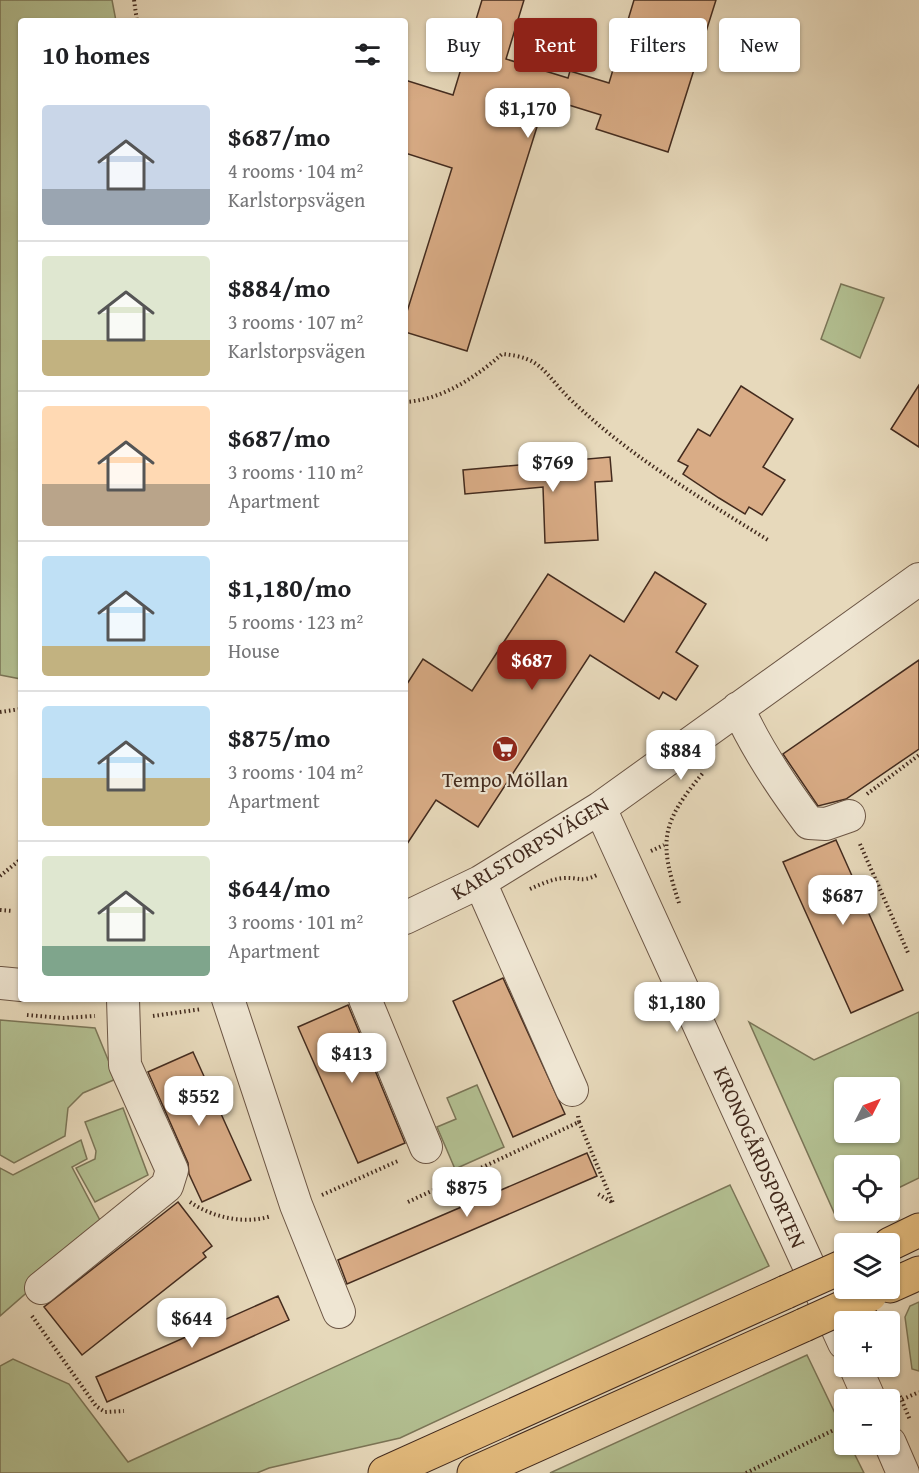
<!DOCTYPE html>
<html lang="en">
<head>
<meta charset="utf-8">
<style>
  body { margin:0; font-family:"Gentium Book Plus",serif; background:#f2f2f2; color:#202124; height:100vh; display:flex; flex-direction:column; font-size:22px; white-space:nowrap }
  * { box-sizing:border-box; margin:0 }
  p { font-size:20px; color:#757577 }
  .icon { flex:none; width:33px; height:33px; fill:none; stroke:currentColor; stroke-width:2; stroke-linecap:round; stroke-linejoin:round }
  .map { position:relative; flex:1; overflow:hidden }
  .side { position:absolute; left:18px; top:18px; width:390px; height:984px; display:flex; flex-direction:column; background:#fff; border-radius:6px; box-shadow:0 2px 4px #0004 }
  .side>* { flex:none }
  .top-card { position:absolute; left:426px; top:18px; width:402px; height:54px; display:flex; gap:12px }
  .needle { width:39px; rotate:48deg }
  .fabs { position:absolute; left:834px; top:1077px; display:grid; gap:12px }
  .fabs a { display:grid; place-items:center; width:66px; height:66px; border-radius:6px; background:#fff; box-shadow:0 2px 4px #0004; font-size:30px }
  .price { position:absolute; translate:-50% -51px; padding:0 14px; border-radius:12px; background:#fff; color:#222; font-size:20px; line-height:39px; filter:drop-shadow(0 2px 3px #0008) }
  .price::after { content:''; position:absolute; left:50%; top:36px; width:18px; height:14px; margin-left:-9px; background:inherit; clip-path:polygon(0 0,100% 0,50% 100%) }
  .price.selected { background:#8f2418; color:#fff }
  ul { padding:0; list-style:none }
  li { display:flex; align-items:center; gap:18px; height:150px; padding:0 24px }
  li+li { border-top:2px solid #e0e0e0 }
  li span { display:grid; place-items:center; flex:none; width:168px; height:120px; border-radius:6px; color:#555 }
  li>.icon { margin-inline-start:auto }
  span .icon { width:72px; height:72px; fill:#fffc; stroke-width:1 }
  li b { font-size:26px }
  h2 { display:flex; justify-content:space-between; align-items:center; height:72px; padding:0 24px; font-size:26px }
  .chip { padding:0 21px; border-radius:6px; background:#fff; box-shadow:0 2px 4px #0004; font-size:21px; line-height:54px }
  .chip.selected { background:#8f2418; color:#fff }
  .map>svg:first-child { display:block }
  .green { fill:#b3c092; stroke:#7b7658; stroke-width:1.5; fill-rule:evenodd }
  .building { fill:#d9ac86; stroke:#432b1e; stroke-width:1.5 }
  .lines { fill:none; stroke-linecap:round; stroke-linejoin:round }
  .minor-casing { stroke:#6c5645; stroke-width:34 }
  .highway-casing { stroke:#432b1e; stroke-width:35 }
  .path { stroke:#432b1e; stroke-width:4; stroke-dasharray:1.5 3; stroke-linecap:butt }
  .minor { stroke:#efe6d3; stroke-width:32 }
  .highway { stroke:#e4bc7e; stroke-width:33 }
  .highway-bridge-casing { stroke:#432b1e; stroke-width:35; stroke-linecap:butt }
  .path-bridge { stroke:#432b1e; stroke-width:4; stroke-dasharray:1.5 3; stroke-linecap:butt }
  .highway-bridge { stroke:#e4bc7e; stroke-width:33 }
  .labels { text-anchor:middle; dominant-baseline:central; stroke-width:4.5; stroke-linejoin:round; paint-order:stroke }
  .poi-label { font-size:21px; fill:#432b1e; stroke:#efe6d3 }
  .street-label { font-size:21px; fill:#432b1e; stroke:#efe6d3 }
</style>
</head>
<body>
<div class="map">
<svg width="919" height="1473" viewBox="0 0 919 1473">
  <rect width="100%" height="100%" fill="#e7d9bb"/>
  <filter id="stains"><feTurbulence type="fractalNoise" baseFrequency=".00333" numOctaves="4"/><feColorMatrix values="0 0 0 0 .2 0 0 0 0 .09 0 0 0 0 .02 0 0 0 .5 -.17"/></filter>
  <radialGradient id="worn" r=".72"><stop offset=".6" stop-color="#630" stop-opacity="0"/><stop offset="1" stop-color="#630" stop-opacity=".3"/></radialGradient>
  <path class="green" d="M0 0H112L116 21H21V679L0 675Z
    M841 284 884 298 860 358 821 339Z
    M919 1012V1178L890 1192V1166H844V1210L851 1211 836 1217 749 1022 814 1060ZM844 1088H890V1132H844Z
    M0 1020 95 1028 116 1079 83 1093 68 1108 65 1136 14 1163 0 1155Z
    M477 1085 504 1147 455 1169 437 1127 456 1119 447 1098Z
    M123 1108 148 1175 95 1202 76 1168 95 1159 96 1151 85 1122Z
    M81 1140 87 1159 72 1167 103 1226 0 1316V1168L13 1175Z
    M730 1185 769 1266 400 1438 269 1468 257 1473H0V1366L13 1359 69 1384 128 1462Z
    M919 1302V1371L912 1369 905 1317 910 1306Z
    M807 1355 844 1432V1444L850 1445 864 1473H550Z"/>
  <path class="building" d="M482 0H524L506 59 568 78 570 71 609 83 634 0H716L668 152 596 129 601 115 546 98 467 351 405 332V318L452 168 405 153V80L453 95Z
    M919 385V447L891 429Z
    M741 386 793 419 763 467 785 480 762 515 749 507 745 514 719 498 683 474 688 466 678 461 698 429 710 436Z
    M610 457 612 481 595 482 598 540 545 543 543 487 465 494 463 470Z
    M655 572 706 604 676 652 698 666 676 700 663 692 659 699 590 655 478 827 436 800 405 847V687L423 659 472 691 548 574 624 622Z
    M919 660V749L846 799 818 806 783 754Z
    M836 840 903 990 851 1013 783 862Z
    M503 978 565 1114 513 1137 453 1001Z
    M348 1005 405 1143 358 1163 298 1027Z
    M193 1052 251 1180 202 1202 189 1174 188 1163 148 1072Z
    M587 1153 597 1176 347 1284 338 1260Z
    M178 1202 212 1246 203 1253 206 1257 82 1355 44 1307Z
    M278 1296 289 1320 107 1402 96 1377Z"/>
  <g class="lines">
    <g class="minor-casing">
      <path id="minor" d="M738 708C756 748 782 787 809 823L826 824 849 816
        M600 808 844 1343
        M480 882 572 1090
        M405 918 480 882 600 808 919 579
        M0 983 21 985
        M228 999 296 1205 339 1312
        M365 999 426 1147
        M41 1288 167 1186 172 1170 125 1065 123 999
        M855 1366 870 1400
        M890 1443 903 1473"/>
    </g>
    <g class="highway-casing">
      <path id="highway" d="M890 1244 919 1230
        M890 1286 919 1273
        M385 1473 786 1292
        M474 1473 804 1325"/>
    </g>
    <path class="path" d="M134 0 137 21
      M405 402C441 400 475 378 502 354 543 357 544 374 571 400 629 456 699 497 768 540
      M0 712 21 709
      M867 794 919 755
      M860 844 909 955
      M651 851 664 845
      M0 876 21 859
      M530 889C541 884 552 879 564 878 580 877 580 883 597 875
      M679 903C659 842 660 824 703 773
      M0 910 13 911
      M27 1015 63 1018 95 1016
      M153 1016 202 1009
      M579 1122 613 1203 598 1194
      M437 1174 442 1184
      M322 1195 400 1160
      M190 1202C212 1217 244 1225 271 1216
      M408 1202 579 1122 578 1116
      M32 1316 96 1406 105 1412 124 1411
      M900 1396 910 1420
      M746 1473 844 1425"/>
    <use href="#minor" class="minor"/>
    <use href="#highway" class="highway"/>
    <g class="highway-bridge-casing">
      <path id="highway-bridge" d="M786 1292 844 1266
        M804 1325 870 1295"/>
    </g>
    <path class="path-bridge" d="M890 1405 919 1392"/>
    <use href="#highway-bridge" class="highway-bridge"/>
  </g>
  <defs>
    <g id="supermarket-disc" transform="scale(1.35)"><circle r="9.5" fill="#8f2418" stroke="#efe6d3"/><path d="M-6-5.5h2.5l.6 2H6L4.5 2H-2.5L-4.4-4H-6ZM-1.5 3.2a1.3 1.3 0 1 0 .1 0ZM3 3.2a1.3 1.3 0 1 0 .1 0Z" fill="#fff"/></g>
  </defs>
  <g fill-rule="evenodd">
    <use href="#supermarket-disc" x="505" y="749"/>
  </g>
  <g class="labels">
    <g class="poi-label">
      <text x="505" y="779">Tempo Möllan</text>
    </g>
    <g class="street-label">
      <text transform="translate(530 848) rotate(-31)">KARLSTORPSVÄGEN</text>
      <text transform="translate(760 1157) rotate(66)">KRONOGÅRDSPORTEN</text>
    </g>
  </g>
  <rect width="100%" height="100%" filter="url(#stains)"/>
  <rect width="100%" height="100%" fill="url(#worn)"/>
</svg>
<div class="fabs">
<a><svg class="needle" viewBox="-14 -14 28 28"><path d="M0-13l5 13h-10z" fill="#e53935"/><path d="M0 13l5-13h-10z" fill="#757577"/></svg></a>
<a><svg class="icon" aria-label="locate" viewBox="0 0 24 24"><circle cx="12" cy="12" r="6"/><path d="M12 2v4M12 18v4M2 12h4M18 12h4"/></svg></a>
<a><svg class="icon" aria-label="layers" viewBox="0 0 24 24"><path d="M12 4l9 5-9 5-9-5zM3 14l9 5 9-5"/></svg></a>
<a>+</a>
<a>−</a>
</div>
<b class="price" style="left:528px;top:139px">$1,170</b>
<b class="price" style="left:553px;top:493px">$769</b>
<b class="price selected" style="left:532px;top:691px">$687</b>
<b class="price" style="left:681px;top:781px">$884</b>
<b class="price" style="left:843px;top:926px">$687</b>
<b class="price" style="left:677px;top:1033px">$1,180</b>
<b class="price" style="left:352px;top:1084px">$413</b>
<b class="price" style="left:199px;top:1127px">$552</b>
<b class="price" style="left:467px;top:1218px">$875</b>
<b class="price" style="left:192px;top:1349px">$644</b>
<div class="top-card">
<a class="chip">Buy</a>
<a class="chip selected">Rent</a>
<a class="chip">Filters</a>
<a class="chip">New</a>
</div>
<section class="side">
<h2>10 homes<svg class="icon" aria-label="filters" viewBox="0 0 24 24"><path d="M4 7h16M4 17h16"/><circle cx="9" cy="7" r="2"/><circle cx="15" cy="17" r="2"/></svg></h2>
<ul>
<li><span style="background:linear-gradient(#c9d6e8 70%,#9aa5b1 0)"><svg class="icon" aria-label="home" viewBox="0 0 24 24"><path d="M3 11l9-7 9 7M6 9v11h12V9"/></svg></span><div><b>$687/mo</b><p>4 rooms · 104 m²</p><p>Karlstorpsvägen</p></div></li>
<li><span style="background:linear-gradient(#dfe7d0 70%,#c2b280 0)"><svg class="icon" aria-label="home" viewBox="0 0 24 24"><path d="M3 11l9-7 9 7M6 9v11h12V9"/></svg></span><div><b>$884/mo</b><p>3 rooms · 107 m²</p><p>Karlstorpsvägen</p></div></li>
<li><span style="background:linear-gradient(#ffd9b3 65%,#b9a48a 0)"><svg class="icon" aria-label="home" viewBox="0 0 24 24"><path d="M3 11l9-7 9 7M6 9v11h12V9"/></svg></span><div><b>$687/mo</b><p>3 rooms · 110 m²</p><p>Apartment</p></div></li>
<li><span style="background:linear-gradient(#bfe0f5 75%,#c2b280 0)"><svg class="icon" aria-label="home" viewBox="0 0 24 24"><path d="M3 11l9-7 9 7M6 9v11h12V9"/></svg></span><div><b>$1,180/mo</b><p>5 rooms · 123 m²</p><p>House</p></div></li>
<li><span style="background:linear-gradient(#bfe0f5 60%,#c2b280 0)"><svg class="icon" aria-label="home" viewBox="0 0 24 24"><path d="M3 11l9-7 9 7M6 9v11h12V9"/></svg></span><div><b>$875/mo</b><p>3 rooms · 104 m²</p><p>Apartment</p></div></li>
<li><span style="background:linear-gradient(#dfe7d0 75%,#7fa58c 0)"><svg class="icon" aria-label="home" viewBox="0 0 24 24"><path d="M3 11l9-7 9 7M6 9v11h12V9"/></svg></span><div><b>$644/mo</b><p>3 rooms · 101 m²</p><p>Apartment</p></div></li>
</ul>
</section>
</div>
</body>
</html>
